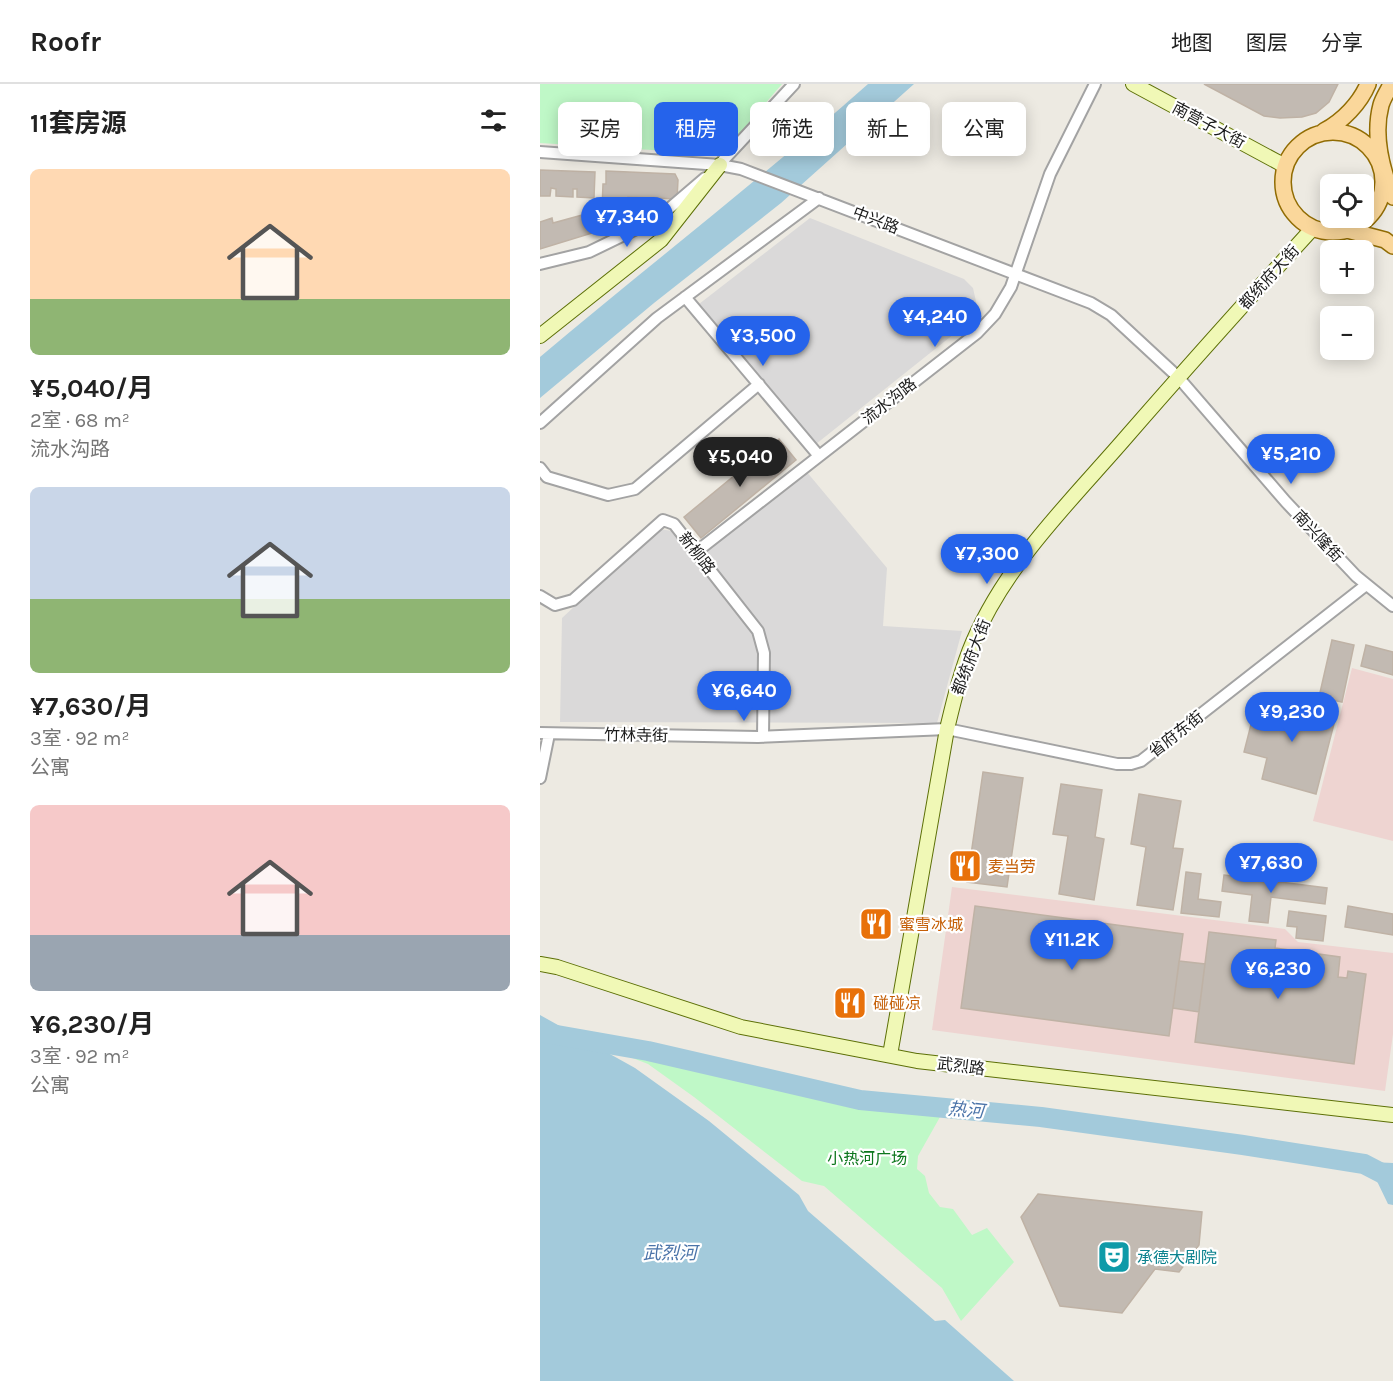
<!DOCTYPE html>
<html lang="zh">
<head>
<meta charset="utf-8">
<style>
  body { margin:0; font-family:Karla,"Noto Sans SC",sans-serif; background:#f6f6f6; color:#222; height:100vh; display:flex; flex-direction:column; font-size:22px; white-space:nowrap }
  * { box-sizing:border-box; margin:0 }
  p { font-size:20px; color:#767676 }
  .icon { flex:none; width:33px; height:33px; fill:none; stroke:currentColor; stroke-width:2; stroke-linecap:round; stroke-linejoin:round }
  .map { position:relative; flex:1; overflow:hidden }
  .drawer { display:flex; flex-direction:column; background:#fff; width:540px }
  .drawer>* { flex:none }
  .top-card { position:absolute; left:18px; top:18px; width:570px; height:54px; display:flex; gap:12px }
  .buttons { position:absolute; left:780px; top:90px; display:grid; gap:12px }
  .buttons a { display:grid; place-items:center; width:54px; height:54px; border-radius:9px; background:#fff; box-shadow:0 3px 15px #0003; font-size:30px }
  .price { position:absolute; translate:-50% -51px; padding:0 14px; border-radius:21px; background:#2563eb; color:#fff; font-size:20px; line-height:39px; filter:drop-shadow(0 2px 3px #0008) }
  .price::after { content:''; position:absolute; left:50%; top:36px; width:18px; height:14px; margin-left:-9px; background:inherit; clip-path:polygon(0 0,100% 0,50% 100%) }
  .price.on { background:#222; color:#fff }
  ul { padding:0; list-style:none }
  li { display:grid; align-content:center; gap:12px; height:318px; padding:0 30px }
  li span { display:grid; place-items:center; height:186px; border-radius:9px; color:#555 }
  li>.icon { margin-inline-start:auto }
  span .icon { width:108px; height:108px; fill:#fffc; stroke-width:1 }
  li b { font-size:26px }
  h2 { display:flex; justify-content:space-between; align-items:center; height:72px; padding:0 30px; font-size:26px }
  .tag { padding:0 21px; border-radius:9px; background:#fff; box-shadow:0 3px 15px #0003; font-size:21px; line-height:54px }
  .tag.on { background:#2563eb; color:#fff }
  header { display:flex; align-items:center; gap:36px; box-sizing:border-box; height:84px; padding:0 30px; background:#fff; border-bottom:2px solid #e0e0e0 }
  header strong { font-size:28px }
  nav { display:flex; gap:33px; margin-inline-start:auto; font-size:21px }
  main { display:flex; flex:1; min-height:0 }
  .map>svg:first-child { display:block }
  .residential { fill:#dad9d9 }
  .commercial { fill:#eed4d1 }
  .park { fill:#bff8c7 }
  .water { fill:#a3cadb }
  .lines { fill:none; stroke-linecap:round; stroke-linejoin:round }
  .river { stroke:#a3cadb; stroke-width:20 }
  .building { fill:#c2bab2; stroke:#bfb2a5; stroke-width:1.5 }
  .street-casing { stroke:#a3a3a3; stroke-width:14 }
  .secondary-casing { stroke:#5d7007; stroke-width:16 }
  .primary-casing { stroke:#916c03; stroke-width:18 }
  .street { stroke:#fff; stroke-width:10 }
  .secondary { stroke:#f0f8b6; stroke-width:14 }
  .primary { stroke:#fad79b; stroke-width:15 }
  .labels { text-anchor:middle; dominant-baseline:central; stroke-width:4.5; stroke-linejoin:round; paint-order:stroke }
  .street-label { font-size:16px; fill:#1c1c1c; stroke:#fff }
  .food-label { font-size:16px; fill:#c56008; stroke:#fff; text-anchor:start }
  .park-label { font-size:16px; fill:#0d771d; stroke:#fff }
  .culture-label { font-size:16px; fill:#0d838f; stroke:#fff; text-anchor:start }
  .water-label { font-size:18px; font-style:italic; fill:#4b74a9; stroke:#fff }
</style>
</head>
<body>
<header>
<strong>Roofr</strong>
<nav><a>地图</a><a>图层</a><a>分享</a></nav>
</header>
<main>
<section class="drawer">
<h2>11套房源<svg class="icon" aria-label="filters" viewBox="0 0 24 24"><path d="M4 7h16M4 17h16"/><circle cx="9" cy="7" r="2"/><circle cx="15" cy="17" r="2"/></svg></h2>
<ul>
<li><span style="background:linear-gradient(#ffd9b3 70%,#8fb573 0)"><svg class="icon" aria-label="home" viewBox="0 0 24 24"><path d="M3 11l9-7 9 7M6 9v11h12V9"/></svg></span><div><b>¥5,040/月</b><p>2室 · 68 m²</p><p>流水沟路</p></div></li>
<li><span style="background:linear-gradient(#c9d6e8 60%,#8fb573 0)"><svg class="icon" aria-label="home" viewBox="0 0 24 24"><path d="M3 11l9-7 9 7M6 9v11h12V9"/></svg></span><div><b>¥7,630/月</b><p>3室 · 92 m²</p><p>公寓</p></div></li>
<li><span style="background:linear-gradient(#f6c9c9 70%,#9aa5b1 0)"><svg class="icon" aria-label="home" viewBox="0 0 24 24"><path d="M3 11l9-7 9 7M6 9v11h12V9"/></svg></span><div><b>¥6,230/月</b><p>3室 · 92 m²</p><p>公寓</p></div></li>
</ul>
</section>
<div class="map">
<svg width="853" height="1297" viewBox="0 0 853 1297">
  <rect width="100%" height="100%" fill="#edeae2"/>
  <path class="residential" d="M270 134 424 195 433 204 437 222 429 238 276 360 159 220Z
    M266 387 347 484 343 542 422 547 397 639 20 638 22 534 118 445 133 447 155 475Z"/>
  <path class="commercial" d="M812 584 853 595V757L773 737Z
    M412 803 745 845 758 858 853 869V950L845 1007 392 946Z"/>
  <path class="park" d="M0 0H242L188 63 176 70 0 59Z
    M54 959 304 1022 400 1033 378 1072 377 1085 385 1092 389 1109 400 1123 413 1125 432 1151 447 1144 474 1178 421 1237 402 1204 284 1102 262 1097 154 1013 108 980Z"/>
  <path class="water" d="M328 0H374L241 119 114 219 0 314V273C109 181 222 94 328 0Z
    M0 931 95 984 169 1037 259 1111 268 1127 395 1237 405 1236 474 1297H0Z
    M831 1078 853 1079V1121L848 1120 834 1091Z"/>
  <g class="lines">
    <path class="river" d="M0 948 108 967 320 1016 501 1033 703 1061 824 1080 853 1095"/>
  </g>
  <path class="building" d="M664 0H798L789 18 776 29 762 33 740 34 724 32Z
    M0 86 55 88 54 114 37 113V105H33V113L16 112V105L11 104 10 112H0Z
    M66 87 135 90 138 96 137 115 88 113 86 149 63 148 64 125H62L63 100H66Z
    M46 130 52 149 0 165V138L12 134 13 139Z
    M239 355 256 376 161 454 144 433Z
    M792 556 814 561 802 618 779 613Z
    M826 561 853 568V591L821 582Z
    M743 614 797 628 776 710 722 695 727 674 704 668 715 625 738 631Z
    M443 688 483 694 467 803 427 798Z
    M521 700 562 706 555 753 564 755 554 816 519 810 528 752 513 750Z
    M599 710 641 717 633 764 643 765 633 826 597 821 606 763 591 760Z
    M646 788 661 790 658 815 681 818 679 833 641 829Z
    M684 791 787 804 785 820 731 813 728 839 709 837 712 811 682 807Z
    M435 822 643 850 629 952 421 924Z
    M808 822 853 830V851L805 843Z
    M749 827 786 832 783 857 756 854 757 843 747 842Z
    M669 848 736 856 735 864 800 873 798 893 807 894 808 887 826 890 814 980 655 958Z
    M639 877 665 880 659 928 633 924Z
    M498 1110 662 1128 659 1161 639 1188 615 1185 582 1229 520 1222 481 1133Z"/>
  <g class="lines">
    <g class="street-casing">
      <path id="street" d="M0 68 180 81 201 85 551 219 571 231 638 293 746 418 816 492 853 522
        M177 83 254 0
        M0 180 49 168 117 135 165 94
        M145 213 279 372
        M0 339 117 234 279 114
        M0 384 7 393 68 411 95 405 219 300
        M156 468 437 249 455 230 471 203 510 90 555 0
        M0 512 15 521 33 516 123 436 134 440 218 547 224 569 223 653
        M0 649 218 653 407 645 577 680H591L601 677 826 501
        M0 694 9 650"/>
    </g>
    <g class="secondary-casing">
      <path id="secondary" d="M593 0 745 82
        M0 252 121 156 180 81
        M0 880 17 883 201 943 377 977 853 1031
        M350 971 407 645C414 616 421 586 433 558 467 478 532 416 588 351 649 281 711 212 773 144"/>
    </g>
    <g class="primary-casing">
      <path id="primary" d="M851 0C848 7 843 14 841 21 833 51 842 86 853 113
        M784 47C803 37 820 19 828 0
        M743 98a50 50 0 1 1 100 0a50 50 0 1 1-100 0Z
        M807 146 845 156 853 162"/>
    </g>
    <use href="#street" class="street"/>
    <use href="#secondary" class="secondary"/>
    <use href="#primary" class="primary"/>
  </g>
  <defs>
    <g id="restaurant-square" transform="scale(1.725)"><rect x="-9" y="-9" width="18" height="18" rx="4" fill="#e8710a" stroke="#fff"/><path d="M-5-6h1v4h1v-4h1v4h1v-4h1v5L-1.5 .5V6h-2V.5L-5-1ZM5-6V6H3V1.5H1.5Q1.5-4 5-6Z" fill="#fff"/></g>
    <g id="theatre-square" transform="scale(1.725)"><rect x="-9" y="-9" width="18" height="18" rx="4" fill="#0f9aa8" stroke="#fff"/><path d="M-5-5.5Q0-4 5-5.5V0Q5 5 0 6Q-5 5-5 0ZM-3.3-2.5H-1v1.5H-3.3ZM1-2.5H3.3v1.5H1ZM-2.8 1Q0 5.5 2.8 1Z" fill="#fff"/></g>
  </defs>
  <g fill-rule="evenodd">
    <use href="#restaurant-square" x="425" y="782"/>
    <use href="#restaurant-square" x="336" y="840"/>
    <use href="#restaurant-square" x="310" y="919"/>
    <use href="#theatre-square" x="574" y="1173"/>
  </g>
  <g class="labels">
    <g class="street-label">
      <text transform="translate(669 41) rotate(28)">南营子大街</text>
      <text transform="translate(336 136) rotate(21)">中兴路</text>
      <text transform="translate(729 193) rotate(-48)">都统府大街</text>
      <text transform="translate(349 317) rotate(-38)">流水沟路</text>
      <text transform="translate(778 452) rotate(47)">南兴隆街</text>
      <text transform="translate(157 469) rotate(52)">新柳路</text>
      <text transform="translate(431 573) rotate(-69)">都统府大街</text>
      <text transform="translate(636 650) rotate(-38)">省府东街</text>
      <text transform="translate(96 651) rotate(1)">竹林寺街</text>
      <text transform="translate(421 982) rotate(7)">武烈路</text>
    </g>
    <g class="food-label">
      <text x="448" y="782">麦当劳</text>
      <text x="359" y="840">蜜雪冰城</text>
      <text x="333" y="919">碰碰凉</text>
    </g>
    <g class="park-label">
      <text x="327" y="1074">小热河广场</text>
    </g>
    <g class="culture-label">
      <text x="597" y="1173">承德大剧院</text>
    </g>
    <g class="water-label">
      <text transform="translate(426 1026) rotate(5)">热河</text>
      <text x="130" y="1169">武烈河</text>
    </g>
  </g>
</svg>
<div class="buttons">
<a><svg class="icon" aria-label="locate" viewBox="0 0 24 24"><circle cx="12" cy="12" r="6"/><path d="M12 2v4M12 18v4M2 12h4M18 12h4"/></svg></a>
<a>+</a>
<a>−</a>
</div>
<b class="price" style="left:87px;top:164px">¥7,340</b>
<b class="price" style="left:395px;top:264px">¥4,240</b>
<b class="price" style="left:223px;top:283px">¥3,500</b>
<b class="price" style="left:751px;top:401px">¥5,210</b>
<b class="price on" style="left:200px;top:404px">¥5,040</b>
<b class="price" style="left:447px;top:501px">¥7,300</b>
<b class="price" style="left:204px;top:638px">¥6,640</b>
<b class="price" style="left:752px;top:659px">¥9,230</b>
<b class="price" style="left:731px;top:810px">¥7,630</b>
<b class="price" style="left:532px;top:887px">¥11.2K</b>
<b class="price" style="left:738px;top:916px">¥6,230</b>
<div class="top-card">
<a class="tag">买房</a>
<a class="tag on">租房</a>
<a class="tag">筛选</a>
<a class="tag">新上</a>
<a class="tag">公寓</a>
</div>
</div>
</main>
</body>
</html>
